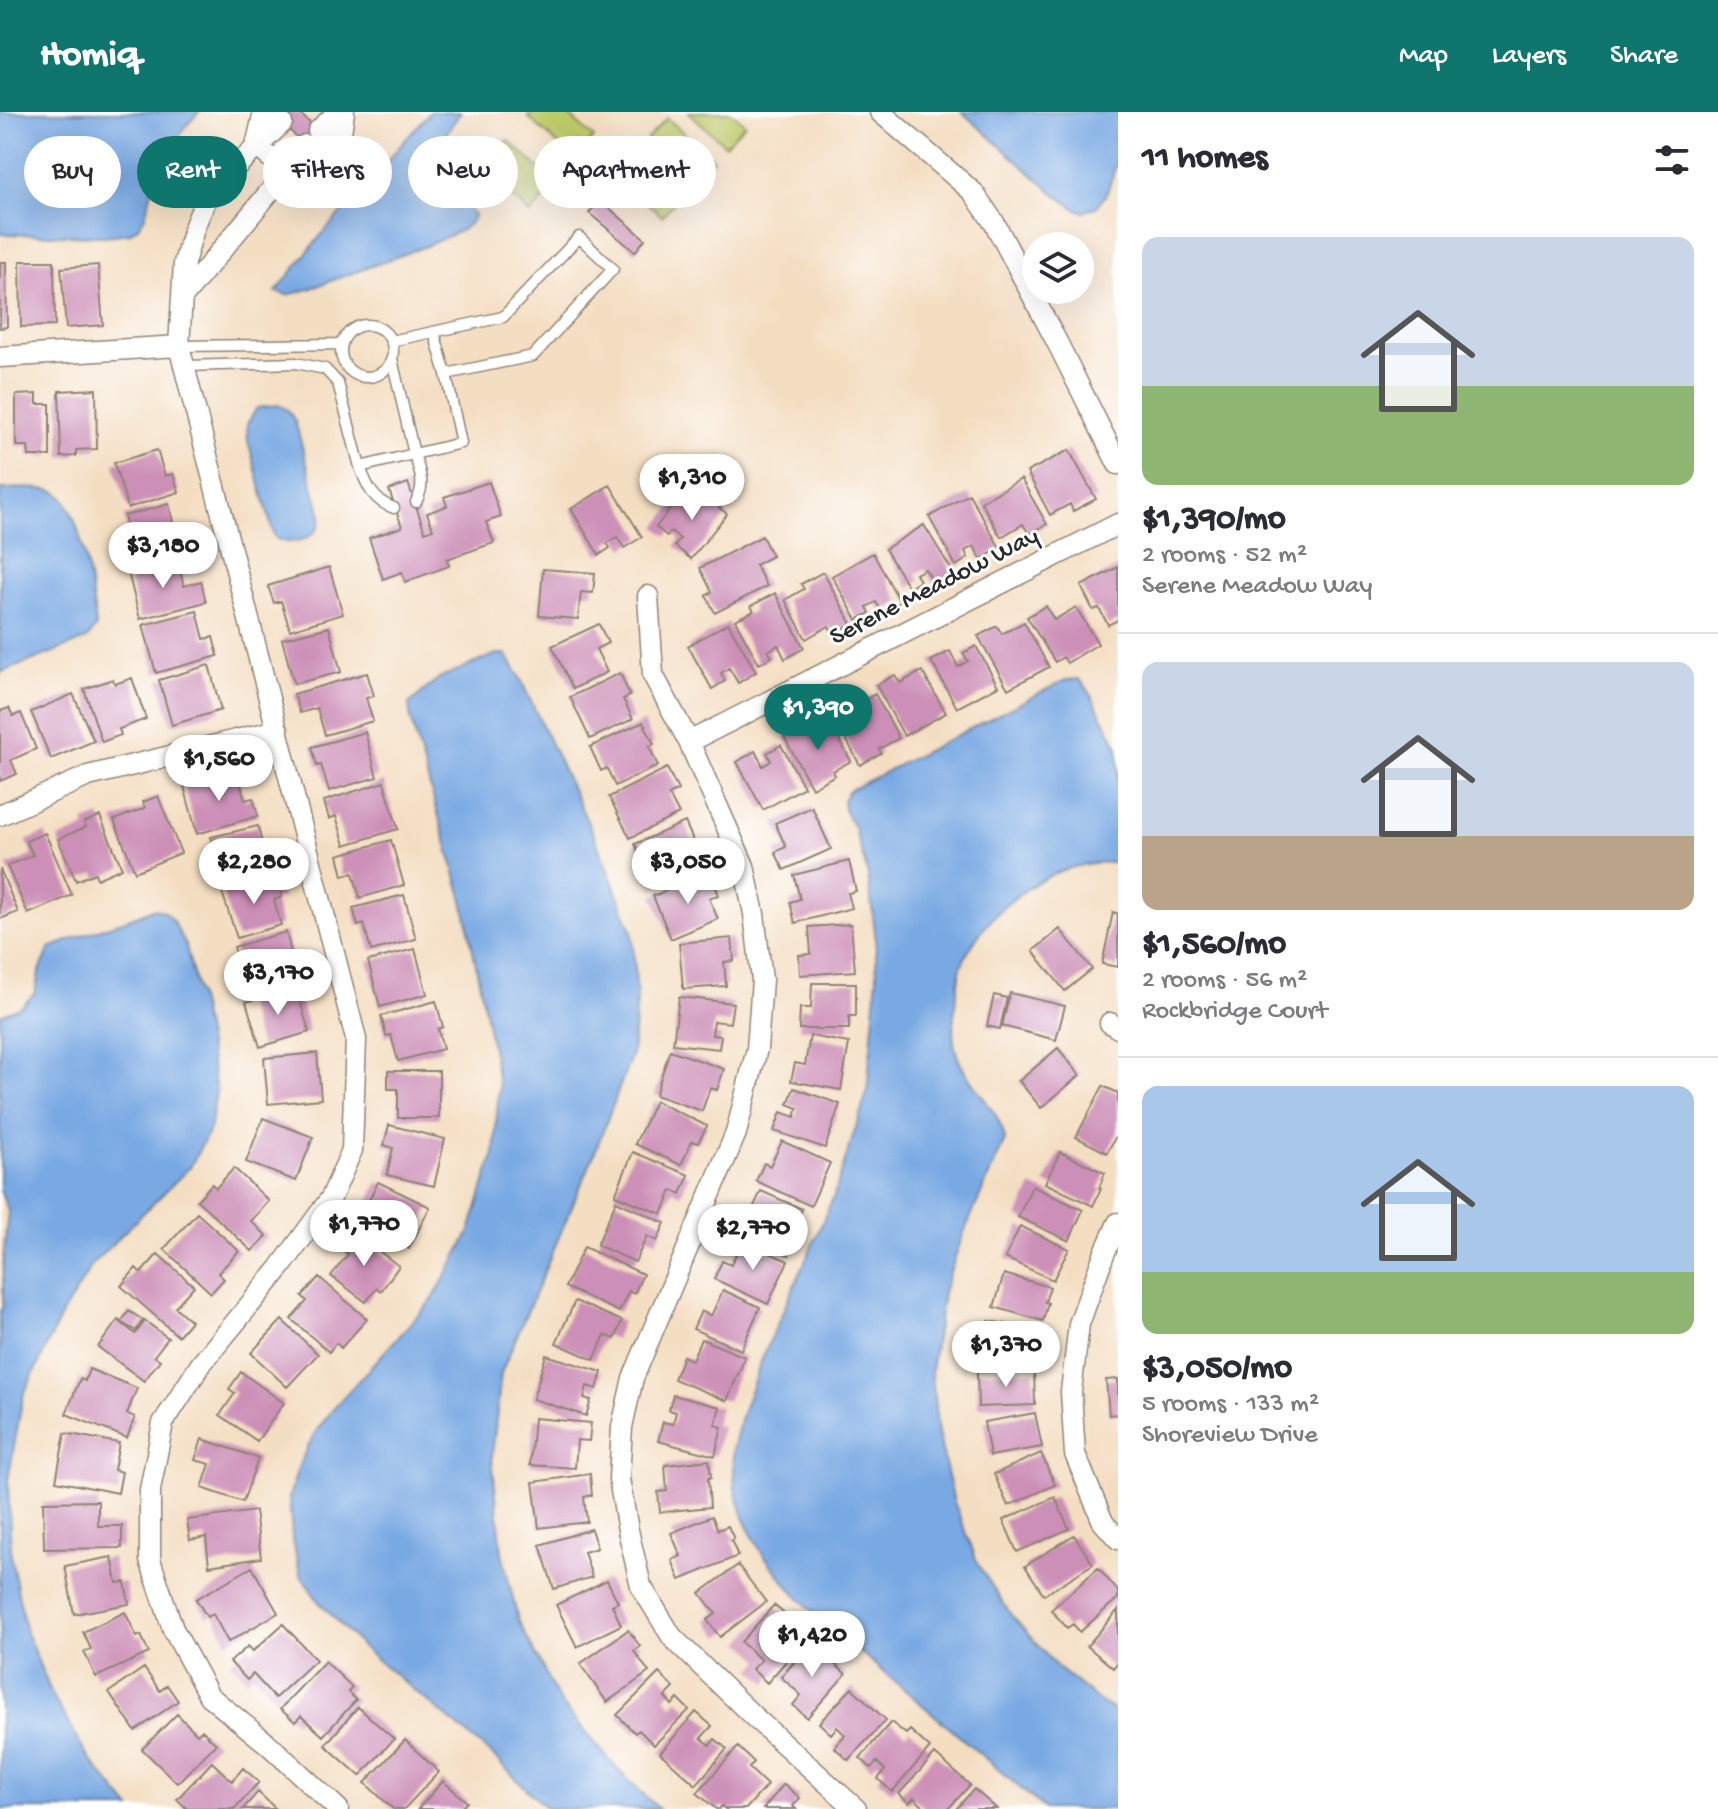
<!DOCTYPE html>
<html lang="en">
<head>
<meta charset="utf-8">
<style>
  body { margin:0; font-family:"Gochi Hand",sans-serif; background:#f2f2f3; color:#2b2b33; height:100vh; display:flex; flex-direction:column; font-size:30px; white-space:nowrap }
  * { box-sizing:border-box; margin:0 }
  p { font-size:26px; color:#7c7c81 }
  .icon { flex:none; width:44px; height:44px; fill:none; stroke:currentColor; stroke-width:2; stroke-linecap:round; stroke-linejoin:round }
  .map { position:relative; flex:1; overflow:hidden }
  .side { display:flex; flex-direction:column; background:#fff; width:600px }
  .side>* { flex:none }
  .banner { position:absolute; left:24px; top:24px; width:760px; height:72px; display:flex; gap:16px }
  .controls { position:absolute; left:1022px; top:120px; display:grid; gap:16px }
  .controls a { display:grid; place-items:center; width:72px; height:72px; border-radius:50%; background:#fff; box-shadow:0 8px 32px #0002; font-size:40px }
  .price { position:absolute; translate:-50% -68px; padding:0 18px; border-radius:28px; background:#fff; color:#222; font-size:26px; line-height:52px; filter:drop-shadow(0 2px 4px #0008) }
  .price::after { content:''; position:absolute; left:50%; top:48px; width:24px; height:18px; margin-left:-12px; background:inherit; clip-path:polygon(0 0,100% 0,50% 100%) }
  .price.selected { background:#0f766e; color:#fff }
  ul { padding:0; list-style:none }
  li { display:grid; align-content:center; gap:16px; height:424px; padding:0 24px }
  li+li { border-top:2px solid #e1e1e2 }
  li span { display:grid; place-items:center; height:248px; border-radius:16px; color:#555 }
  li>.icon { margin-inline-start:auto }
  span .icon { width:144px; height:144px; fill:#fffc; stroke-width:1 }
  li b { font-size:34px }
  h2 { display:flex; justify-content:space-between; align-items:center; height:96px; padding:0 24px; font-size:34px }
  .pill { padding:0 28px; border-radius:36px; background:#fff; box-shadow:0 8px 32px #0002; font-size:28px; line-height:72px }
  .pill.selected { background:#0f766e; color:#fff }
  header { display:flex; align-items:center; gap:48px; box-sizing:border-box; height:112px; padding:0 40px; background:#0f766e; color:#fff }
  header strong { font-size:38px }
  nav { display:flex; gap:44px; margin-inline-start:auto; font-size:28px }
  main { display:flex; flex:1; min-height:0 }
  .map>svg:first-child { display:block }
  .green { fill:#bdca6b; stroke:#747a4b; stroke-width:2 }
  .water { fill:#79a9e3; stroke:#526a87; stroke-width:2 }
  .building { fill:#cc8fb7 }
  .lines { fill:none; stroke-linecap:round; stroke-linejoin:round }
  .lane-casing { stroke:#908476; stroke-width:13 }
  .street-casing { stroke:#908476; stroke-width:23 }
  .lane { stroke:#fff; stroke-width:10 }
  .street { stroke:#fff; stroke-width:20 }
  .labels { text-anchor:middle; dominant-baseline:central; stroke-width:6; stroke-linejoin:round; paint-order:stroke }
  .street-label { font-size:26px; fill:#2b2b2b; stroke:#fff }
</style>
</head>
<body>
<header>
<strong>Homiq</strong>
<nav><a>Map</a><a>Layers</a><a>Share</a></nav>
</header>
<main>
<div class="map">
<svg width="1118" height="1697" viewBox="0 0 1118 1697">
  <rect width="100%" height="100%" fill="#fff"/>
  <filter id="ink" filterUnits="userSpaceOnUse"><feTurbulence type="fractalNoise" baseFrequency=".0125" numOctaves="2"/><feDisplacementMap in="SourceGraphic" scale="16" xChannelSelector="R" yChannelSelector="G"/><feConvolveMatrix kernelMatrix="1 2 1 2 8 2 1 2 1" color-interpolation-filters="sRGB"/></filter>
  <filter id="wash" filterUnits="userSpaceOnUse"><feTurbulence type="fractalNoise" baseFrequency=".006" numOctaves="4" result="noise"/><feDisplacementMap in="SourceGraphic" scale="32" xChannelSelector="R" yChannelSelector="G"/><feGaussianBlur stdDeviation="1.8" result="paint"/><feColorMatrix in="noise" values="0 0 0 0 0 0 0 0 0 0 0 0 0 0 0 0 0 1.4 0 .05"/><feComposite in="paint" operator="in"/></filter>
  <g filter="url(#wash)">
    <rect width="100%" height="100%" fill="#f4dec2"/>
    <path class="green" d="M533 0H565L594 26 574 47 528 5Z
      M688 0H731L745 12 725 33Z
      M667 6 713 47 694 69 647 27Z
      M508 28 557 73 530 102 481 57Z
      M635 41 681 83 662 104 615 63Z"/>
    <path class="water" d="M0 0H199L186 14 159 54 145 104 138 115 130 121 105 124 0 122Z
      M430 0H461C436 35 426 48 458 84 463 91 470 96 474 104L472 109 462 118 426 134 309 177 288 183 276 180 318 127Z
      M962 0H1118V47L1106 83 1096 95 1084 100 1074 96 1049 77Z
      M278 293 288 298 295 309 321 403C321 405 319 415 318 416 308 430 285 435 274 424L248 329 247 312 257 296Z
      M0 377C14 377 44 374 56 380 81 393 93 487 96 515L87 527 0 561Z
      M496 542H506L520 566 595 726 632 819 637 886 632 942 595 1040 501 1261 492 1345 502 1441 518 1508 560 1590 618 1658 659 1697H547L490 1641 364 1537 319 1490 300 1462 292 1424 289 1385 299 1353 314 1322 337 1292 433 1187 469 1122 494 1042 499 974 485 899 463 788 411 609 409 592 439 566Z
      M1079 567 1088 577 1118 635V751C1110 751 1101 750 1093 751 1037 759 985 801 962 852 958 863 958 877 956 888 954 901 952 918 954 931 960 970 1000 993 1005 1028L964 1120 943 1180 931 1259 938 1321 954 1390 979 1454 1011 1503 1056 1554 1103 1592 1118 1600V1697H1045L813 1500 788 1474 762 1441 746 1412 735 1376 733 1337 742 1301 762 1247 833 1086 867 981 877 865 875 821 868 763 855 717 844 698 843 688 848 679 1065 568Z
      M153 797 164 799 173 809 186 834 202 900 216 979 210 1017 190 1055 94 1150 61 1204 23 1284 8 1368 11 1445 26 1521 53 1585 88 1645 131 1697H0V1200L3 1193V1149L8 1099 0 1078V903L22 894 35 881 39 861 50 836C84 821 120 812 153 797Z"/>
    <g id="blocks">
      <path class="building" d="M273 0H298L326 26 313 40 272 2Z
        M600 88 645 127 635 140 589 101Z
        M20 149H54L55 214 21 215Z
        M0 150H6L7 215 0 216Z
        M98 153 103 213 66 216 61 156Z
        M96 277 97 337 76 338V344L61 345 59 279Z
        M37 282V292H50V344H29L28 334H16V283Z
        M157 338 165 364 173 362 179 380 128 396 114 351Z
        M1069 338 1096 387 1073 399 1070 392 1050 403 1027 360Z
        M1021 367 1047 412 1029 422 1023 412 1001 425 981 390Z
        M489 370 501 405 486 410 494 431 447 447 449 454 405 470 402 460 383 467 369 426 402 415 389 378 408 371 425 420 433 417 427 401 447 394 444 385Z
        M610 373 642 425 624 436 617 425 607 431 610 436 599 443 571 397Z
        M686 377 701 389 705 384 727 402 691 447 675 434 680 427 671 419 667 424 656 415Z
        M969 382 1000 436 981 447 974 434 965 439 968 446 956 454 929 405Z
        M169 392 175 419 184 417 188 437 135 450 124 404Z
        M924 413 954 462 936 474 925 457 916 462 920 469 909 476 885 437Z
        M762 424 772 444 755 453 767 474 715 501 706 483 712 480 700 456Z
        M873 441 900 490 882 500 876 490 867 495 870 501 857 508 832 464Z
        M177 448 184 474 201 469 206 490 140 507 128 460Z
        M329 455 343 502 290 518 281 489 274 491 268 474Z
        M1118 455V508L1108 513 1099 496 1093 498 1081 474Z
        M543 457 595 461 593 481 581 480 578 507 539 504Z
        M823 460 852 512 833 522 829 514 806 527 785 488 804 477 801 472Z
        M775 481 804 536 785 547 778 533 768 539 772 545 759 552 735 508 754 499 751 494Z
        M1046 494 1054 508 1076 495 1098 532 1067 551 1063 545 1055 550 1027 505Z
        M197 499 204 527 213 525 218 544 156 561 143 513Z
        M1024 510 1049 555 1008 577 978 524 997 514 1002 522Z
        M728 511 756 560 738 571 729 556 721 561 725 569 712 577 688 534Z
        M599 512 608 531 596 537 607 560 573 577 552 534Z
        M329 515 341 560 294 572 282 527Z
        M976 534 998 574 957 596 931 549 950 539 958 555 968 549 963 541Z
        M209 553 221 598 172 613 159 568Z
        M922 559 946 601 904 624 876 573 895 563 900 571Z
        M367 561 374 584 366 586 373 609 325 623 317 596 300 601 294 582Z
        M620 561 630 584 623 587 633 607 590 627 570 585Z
        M132 566 146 607 119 617 121 623 102 630 84 577 113 567 115 572Z
        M73 582 94 629 51 647 31 600Z
        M875 582 899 626 879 637 881 641 860 653 831 599 849 589 856 601 865 596 862 590Z
        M9 596 13 604 21 601 36 637 11 648 17 662 0 669V599Z
        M829 609 851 649 833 659 835 663 812 676 784 625 803 614 806 621Z
        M643 610 654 632 649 634 658 654 615 674 607 656 601 659 590 635Z
        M365 620 377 665 329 679 321 653 317 654 312 635Z
        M781 633 804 675 763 698 737 650 755 639 763 654 771 649 767 641Z
        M667 656 678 678 669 683 679 702 630 726 609 685Z
        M237 659 245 688 253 686 258 704 197 722 184 674Z
        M384 670 398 717 345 733 336 704 329 707 324 689Z
        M158 684 181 741 135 760 114 708 145 696 143 690Z
        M812 695 831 737 784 758 775 740 786 735 775 711Z
        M100 704 122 756 97 767 95 761 76 769 58 727 86 715 84 710Z
        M685 710 693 728 682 733 693 757 654 774 635 732Z
        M258 714 268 759 222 770 211 725Z
        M45 721 72 783 28 802 7 754 33 743 26 729Z
        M391 728 404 773 360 786 353 761 343 764 338 743Z
        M849 749 856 779 848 781 852 796 795 811 790 790 800 787 794 763Z
        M0 757 18 800 0 807Z
        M710 761 719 783 709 786 718 807 671 827 653 784Z
        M276 763 282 785 274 788 281 813 237 826 222 780Z
        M404 783 416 827 371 839 364 812 358 814 353 796Z
        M1113 800 1118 802V855L1102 852Z
        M851 812 855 859 800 863 799 843 811 842 809 815Z
        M1060 817 1092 857 1065 879 1033 839Z
        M286 820 297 865 245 880 234 835Z
        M732 826 734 849 724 850 726 874 683 877 679 831Z
        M415 837 427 882 380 895 368 849Z
        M812 871H856V904H849V917H799L800 896H811Z
        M296 874 309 920 260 935 246 890Z
        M1010 881 1065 894 1056 928 1002 914Z
        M994 883 1007 886 1000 917 987 914Z
        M679 885 733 891 730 911 714 909 712 923 721 924 719 937 673 932Z
        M436 889 443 915 438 917 443 937 398 949 391 923 386 924 381 904Z
        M810 924 849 931 841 978 791 969 795 951 805 953Z
        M1058 936 1080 963 1041 996 1019 969Z
        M670 938 724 957 717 978 710 976 702 999 655 983Z
        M317 941 321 987 268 992 264 946Z
        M388 959H439V1006H398V977H388Z
        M1103 974 1118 981V1020L1107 1041 1076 1025Z
        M794 976 840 992 825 1036 774 1019 781 1000 795 1005 798 996 788 992Z
        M655 989 707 1014 698 1031 692 1029 681 1053 635 1032Z
        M263 1006 313 1025 296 1069 246 1050Z
        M389 1013 445 1027 434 1074 387 1063 393 1036 384 1033Z
        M782 1029 830 1051 811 1094 756 1069 764 1051 770 1054Z
        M633 1040 689 1063 681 1082 672 1078 662 1102 615 1083Z
        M1060 1040 1105 1061 1099 1076 1101 1077 1093 1094 1045 1071Z
        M234 1056 269 1089 251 1109 267 1124 252 1139 197 1088 212 1072 216 1076Z
        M378 1070 430 1095 409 1137 361 1113 370 1096 366 1094Z
        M1032 1074 1083 1098 1069 1129 1018 1105Z
        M761 1079 802 1097 794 1115 800 1118 789 1143 735 1118 743 1100 750 1103Z
        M616 1089 665 1111 657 1129 647 1124 635 1150 597 1133Z
        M197 1101 239 1139 218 1161 224 1167 211 1181 164 1137Z
        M1020 1114 1069 1137 1053 1168 1005 1146Z
        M353 1120 399 1154 381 1179 377 1176 366 1190 331 1164 348 1142 341 1137Z
        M742 1129 788 1149 768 1192 714 1167 722 1149 731 1153Z
        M584 1135 643 1162 634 1182 629 1179 619 1200 565 1175Z
        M158 1142 194 1174 175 1195 191 1209 178 1224 121 1174 136 1156 141 1161Z
        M1004 1162 1050 1175 1045 1190 1048 1191 1043 1209 994 1195Z
        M319 1165 367 1207 341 1236 336 1231 329 1240 291 1207 307 1189 302 1184Z
        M723 1178 760 1195 741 1238 693 1217 701 1199 711 1204Z
        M575 1189 622 1209 615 1227 605 1223 594 1248 556 1231Z
        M129 1199 143 1208 136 1219 121 1210Z
        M118 1208 135 1222 145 1209 168 1226 154 1244 160 1248 144 1269 98 1235Z
        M282 1208 318 1242 287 1275 251 1241Z
        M989 1209 1041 1218 1035 1251 983 1243Z
        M701 1227 745 1245 727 1289 674 1267 683 1244 692 1248Z
        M546 1243 602 1260 597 1277 587 1274 584 1286 591 1288 586 1304 533 1287Z
        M89 1257 137 1276 127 1302 135 1305 127 1326 66 1302 80 1267 85 1269Z
        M1034 1259 1035 1293 978 1295 977 1260Z
        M241 1260 284 1291 257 1329 220 1303 235 1281 229 1277Z
        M1118 1267V1302L1109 1303 1106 1268Z
        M673 1283 720 1295 715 1313 722 1315 715 1344 658 1329 663 1310 673 1312 676 1300 669 1298Z
        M1035 1301 1042 1335 990 1344 984 1310Z
        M534 1306 591 1311 589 1329 577 1328 575 1356 530 1353Z
        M65 1321 119 1331 114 1358 122 1360 118 1381 56 1369Z
        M202 1327 258 1346 243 1390 202 1376 210 1352 195 1348Z
        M1041 1341 1055 1373 1008 1394 994 1362Z
        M709 1348 711 1366H708L710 1395 660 1400 658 1380 667 1379 665 1353Z
        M590 1362 592 1383 584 1385 587 1410 539 1416 533 1370Z
        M1055 1385 1069 1417 1017 1440 1003 1408Z
        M98 1389V1414H122V1436L44 1437 43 1390Z
        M255 1399 261 1446 209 1454 206 1425 190 1428 187 1408Z
        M712 1404 718 1418 728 1414 734 1427 731 1428 738 1444 680 1468 672 1448 681 1444 671 1421Z
        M591 1417 597 1436 584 1440 592 1465 554 1477 540 1433Z
        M1074 1423 1093 1452 1044 1483 1025 1454Z
        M112 1445 117 1471 125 1470 129 1492 74 1502 65 1454Z
        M738 1453 766 1490 720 1525 707 1508 716 1502 700 1481Z
        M252 1455 278 1501 228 1530 213 1502 207 1505 196 1487Z
        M1098 1456 1118 1479V1486L1080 1520 1073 1512 1067 1516 1051 1498Z
        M607 1468 618 1490 612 1493 621 1513 577 1535 556 1493Z
        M774 1493 809 1523 767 1571 752 1557 761 1548 741 1530Z
        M1118 1498V1550L1113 1556 1087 1534Z
        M125 1500 137 1525 141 1523 149 1541 96 1565 84 1540 91 1537 83 1520Z
        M283 1512 316 1548 275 1586 253 1562 247 1568 230 1550 248 1534 253 1539Z
        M628 1518 640 1534 634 1539 649 1560 607 1590 580 1552Z
        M811 1531 846 1562 807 1606 793 1593 801 1583 781 1565Z
        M325 1549 352 1575 348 1580 356 1588 323 1624 301 1604 295 1610 280 1597Z
        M144 1556 160 1579 167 1573 178 1589 135 1619 109 1580Z
        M659 1561 674 1576 665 1585 672 1593 678 1587 689 1598 654 1633 639 1618 635 1621 617 1603Z
        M852 1576 886 1608 848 1648 834 1635 845 1623 837 1615 831 1622 819 1611Z
        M358 1595 394 1627 360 1664 325 1633Z
        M696 1600 712 1614 701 1626 710 1633 715 1627 727 1637 696 1673 660 1641Z
        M177 1602 197 1622 202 1618 216 1632 177 1671 142 1637Z
        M891 1610 906 1622 910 1618 930 1636 892 1680 878 1667 885 1658 877 1650 871 1656 860 1646Z
        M405 1628 439 1660 404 1697H393L365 1671Z
        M738 1635 754 1650 749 1656 767 1673 746 1697H725L722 1694 719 1697H716L697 1681Z
        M935 1642 970 1673 948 1697H923L924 1695 914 1686 909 1691 899 1682Z
        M212 1650 232 1669 243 1656 259 1670 234 1697H187L177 1687Z
        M443 1669 467 1690 463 1694 466 1697H418Z
        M784 1672 800 1686 793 1694 796 1697H763Z
        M974 1677 997 1697H956Z
        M258 1680 276 1697H243Z"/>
    </g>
  </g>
  <g filter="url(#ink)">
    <use href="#blocks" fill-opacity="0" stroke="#908476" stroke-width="2"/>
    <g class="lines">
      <g class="lane-casing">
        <path id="lane" d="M341 239a26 26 0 1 1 52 0a26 26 0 1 1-52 0Z
          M391 229 503 205 579 125 613 157 533 244 446 262 434 220
          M179 234 341 232
          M185 254 296 251 325 257 338 271 360 355 414 342 392 247
          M360 355C367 374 373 389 394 396
          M416 390C426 372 420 361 414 342L461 331 446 262"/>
      </g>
      <g class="street-casing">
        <path id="street" d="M266 0 263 4 256 34 287 59 316 48 341 21 344 0
          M880 0 973 80 995 112 1059 234 1118 352
          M282 11 209 80 195 113 184 151 179 234 356 927 352 1038 331 1086 280 1156 201 1252 163 1311 150 1378V1448L173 1517 209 1584 269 1633 338 1697
          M318 19 338 0
          M182 186 287 59 305 33
          M0 245 179 234
          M648 484 653 563 689 630 744 754 754 802 762 868 757 937 736 1021 633 1266 622 1315 619 1367 628 1418 641 1474 672 1525 753 1604 856 1697
          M689 630 1118 412
          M0 703 88 664 278 618
          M1110 911 1118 916
          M1118 1111 1104 1142 1079 1212 1071 1280 1075 1342 1103 1410 1118 1427"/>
      </g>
      <use href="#lane" class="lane"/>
      <use href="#street" class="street"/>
    </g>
  </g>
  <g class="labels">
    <g class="street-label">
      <text transform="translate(935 476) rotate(-27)">Serene Meadow Way</text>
    </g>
  </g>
</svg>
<div class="controls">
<a><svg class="icon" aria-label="layers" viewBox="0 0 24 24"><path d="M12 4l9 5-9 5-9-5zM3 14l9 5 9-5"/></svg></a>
</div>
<b class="price" style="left:692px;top:410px">$1,310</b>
<b class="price" style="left:163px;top:478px">$3,180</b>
<b class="price selected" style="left:818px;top:640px">$1,390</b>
<b class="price" style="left:219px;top:691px">$1,560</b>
<b class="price" style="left:254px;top:794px">$2,280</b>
<b class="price" style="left:688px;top:794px">$3,050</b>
<b class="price" style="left:278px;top:905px">$3,170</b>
<b class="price" style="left:364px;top:1156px">$1,770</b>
<b class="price" style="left:753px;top:1160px">$2,770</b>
<b class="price" style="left:1006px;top:1277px">$1,370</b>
<b class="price" style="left:812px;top:1567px">$1,420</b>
<div class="banner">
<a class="pill">Buy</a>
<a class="pill selected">Rent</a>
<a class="pill">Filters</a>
<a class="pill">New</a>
<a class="pill">Apartment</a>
</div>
</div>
<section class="side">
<h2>11 homes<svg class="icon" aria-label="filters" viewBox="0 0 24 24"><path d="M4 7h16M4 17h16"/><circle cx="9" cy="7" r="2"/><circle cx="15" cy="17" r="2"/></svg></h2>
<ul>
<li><span style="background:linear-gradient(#c9d6e8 60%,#8fb573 0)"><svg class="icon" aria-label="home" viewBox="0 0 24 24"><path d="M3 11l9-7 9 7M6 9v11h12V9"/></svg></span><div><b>$1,390/mo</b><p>2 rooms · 52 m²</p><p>Serene Meadow Way</p></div></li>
<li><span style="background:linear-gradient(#c9d6e8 70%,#b9a48a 0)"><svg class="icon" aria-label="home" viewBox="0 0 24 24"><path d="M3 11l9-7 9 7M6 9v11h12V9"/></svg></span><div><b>$1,560/mo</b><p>2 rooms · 56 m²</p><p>Rockbridge Court</p></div></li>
<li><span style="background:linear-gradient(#a9c7e8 75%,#8fb573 0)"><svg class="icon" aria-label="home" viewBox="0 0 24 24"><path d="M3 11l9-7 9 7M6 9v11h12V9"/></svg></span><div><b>$3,050/mo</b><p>5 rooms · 133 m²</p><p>Shoreview Drive</p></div></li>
</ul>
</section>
</main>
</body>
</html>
